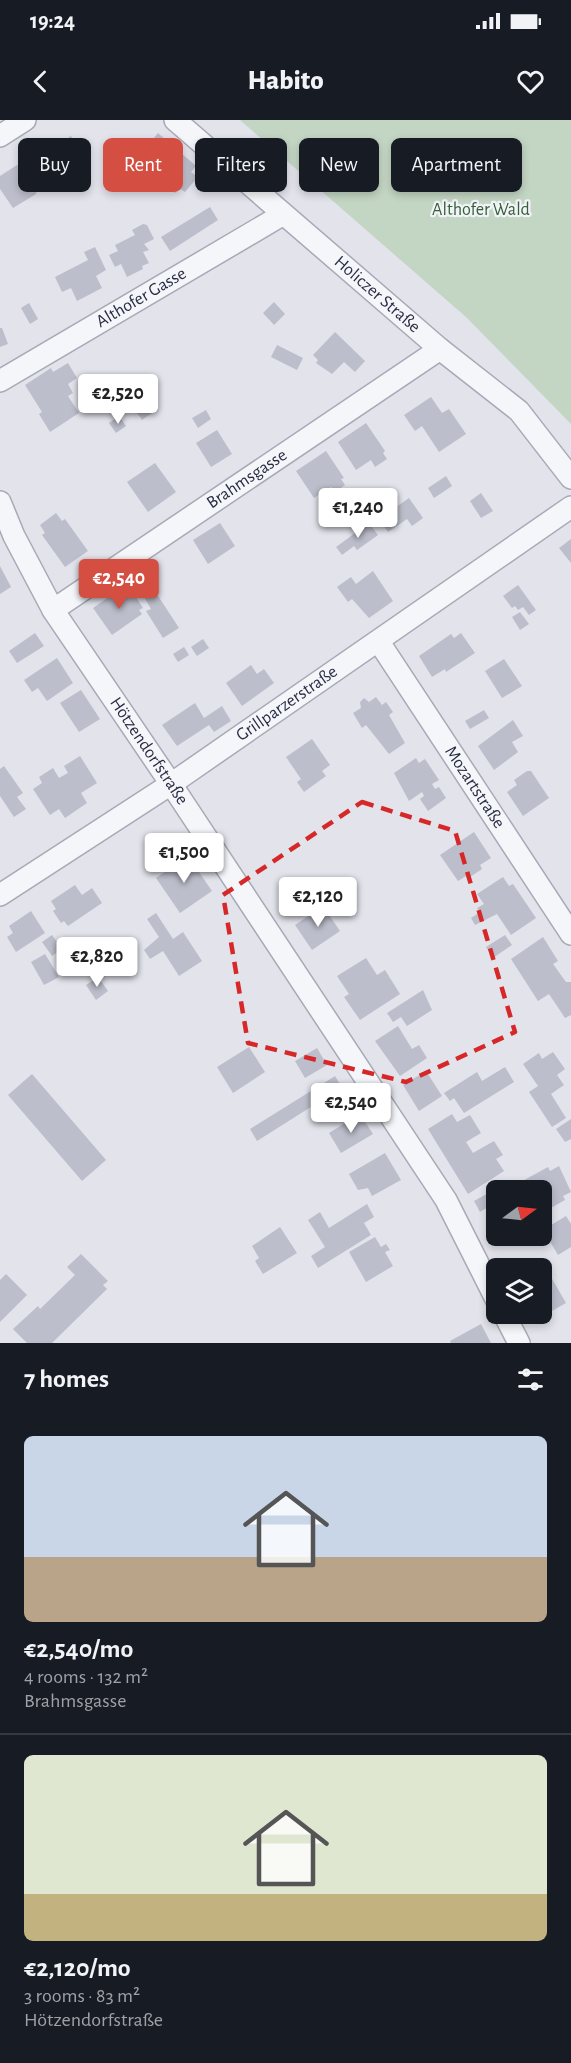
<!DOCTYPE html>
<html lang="en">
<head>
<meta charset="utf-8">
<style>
  body { margin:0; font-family:"Alegreya Sans",sans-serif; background:#20242c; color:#f1f3f6; height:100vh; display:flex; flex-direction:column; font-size:22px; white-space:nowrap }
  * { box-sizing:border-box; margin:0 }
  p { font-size:20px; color:#9ea1a6 }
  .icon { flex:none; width:33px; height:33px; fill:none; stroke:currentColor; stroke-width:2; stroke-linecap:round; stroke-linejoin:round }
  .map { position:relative; height:1223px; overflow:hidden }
  .sheet { display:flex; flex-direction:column; background:#171b24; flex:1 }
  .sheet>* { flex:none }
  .top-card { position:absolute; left:18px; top:18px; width:536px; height:54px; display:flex; gap:12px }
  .needle { width:39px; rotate:75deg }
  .controls { position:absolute; left:486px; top:1060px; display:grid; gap:12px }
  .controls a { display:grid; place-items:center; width:66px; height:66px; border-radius:9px; background:#171b24; box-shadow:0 3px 9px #0003; font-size:30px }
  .price { position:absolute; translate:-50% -51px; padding:0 14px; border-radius:6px; background:#fff; color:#222; font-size:20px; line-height:39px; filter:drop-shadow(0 2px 3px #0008) }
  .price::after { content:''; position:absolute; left:50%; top:36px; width:18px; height:14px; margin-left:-9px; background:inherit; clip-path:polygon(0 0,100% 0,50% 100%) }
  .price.current { background:#d54e42; color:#fff }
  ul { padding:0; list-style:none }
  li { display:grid; align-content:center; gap:12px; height:318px; padding:0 24px }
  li+li { border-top:2px solid #363941 }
  li span { display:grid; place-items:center; height:186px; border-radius:9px; color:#555 }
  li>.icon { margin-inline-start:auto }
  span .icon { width:108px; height:108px; fill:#fffc; stroke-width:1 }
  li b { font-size:26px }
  h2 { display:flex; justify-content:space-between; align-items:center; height:72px; padding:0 24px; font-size:26px }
  .tag { padding:0 21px; border-radius:9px; background:#171b24; box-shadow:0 3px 9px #0003; font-size:21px; line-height:54px }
  .tag.current { background:#d54e42; color:#fff }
  .status { display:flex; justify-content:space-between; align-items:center; height:42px; padding:0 30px; background:#171b24; direction:ltr }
  .status svg { height:16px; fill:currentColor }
  header { display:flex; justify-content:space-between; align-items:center; height:78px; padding:0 24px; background:#171b24; font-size:27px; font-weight:800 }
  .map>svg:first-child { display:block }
  .green { fill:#c3d5c3 }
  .building { fill:#bcbecb }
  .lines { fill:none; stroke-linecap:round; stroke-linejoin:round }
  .street-casing { stroke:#a7a9b6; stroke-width:24 }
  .street { stroke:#f5f6f9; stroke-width:21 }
  .marked { fill:none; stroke:#d62828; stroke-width:4.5; stroke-dasharray:12 8; stroke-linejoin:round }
  .labels { text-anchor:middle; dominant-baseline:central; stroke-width:4.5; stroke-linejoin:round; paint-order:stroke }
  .park-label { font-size:18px; fill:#356137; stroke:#f2f3f8 }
  .street-label { font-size:18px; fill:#292d44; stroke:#f2f3f8 }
</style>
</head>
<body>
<div class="status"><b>19:24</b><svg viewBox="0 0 49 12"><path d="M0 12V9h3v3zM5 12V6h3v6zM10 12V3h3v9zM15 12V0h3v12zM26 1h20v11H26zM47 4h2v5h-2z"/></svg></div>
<header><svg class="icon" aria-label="back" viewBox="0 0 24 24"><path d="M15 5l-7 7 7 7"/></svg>Habito<svg class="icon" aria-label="heart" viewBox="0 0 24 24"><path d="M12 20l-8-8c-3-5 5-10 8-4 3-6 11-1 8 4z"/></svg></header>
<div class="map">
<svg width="571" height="1223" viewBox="0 0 571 1223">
  <rect width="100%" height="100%" fill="#e2e3eb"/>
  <path class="green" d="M240 0H571V304L466 197Z"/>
  <path class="building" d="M158 13 196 46 191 52 198 57 185 72 179 68 175 73 154 55 166 41 148 25Z
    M71 16 86 42 62 56 47 30Z
    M27 42 37 56 28 62 37 70 36 74 13 88 0 69V56L17 45 19 47Z
    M210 87 218 100 170 131 161 117Z
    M143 104 147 105 154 119 144 124 149 130 143 132 149 143 142 146 143 149 127 157 121 144 115 147 109 135 118 131 115 125 135 115 132 110Z
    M95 127 106 150 96 156 102 168 77 181 71 168 62 172 55 157 88 140 84 132Z
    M274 182 285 194 274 205 263 193Z
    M29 183 38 199 30 204 21 188Z
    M0 208H2L8 224 0 227Z
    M335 212 365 241 355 252 344 242 332 254 316 243 318 240 313 235Z
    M277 225 303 238 297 250 271 237Z
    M68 243 77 258 68 264 73 273 68 276 79 293 50 312 39 294 42 292 25 265 51 248 53 252Z
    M145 255 155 272 122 293 111 276Z
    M431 277 442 293 449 289 466 314 439 332 422 306 415 311 404 295Z
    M146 283 152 293 142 300 135 290Z
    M206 290 211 299 198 308 192 298Z
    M119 296 126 306 116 313 109 303Z
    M366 303 385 331 383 333 387 339 375 347 371 340 356 350 338 322Z
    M217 310 232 334 211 347 196 323Z
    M326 331 344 358 341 359 345 365 335 372 331 367 314 378 296 351Z
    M155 343 176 372 148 392 127 362Z
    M446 356 452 366 434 378 428 368Z
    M481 373 493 391 481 398 470 381Z
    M409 378 423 398 412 406 407 399 388 412 379 399Z
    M56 393 62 401 65 399 88 431 65 447 42 415 45 413 40 405Z
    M220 403 235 426 208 444 193 420Z
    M369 403 378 415 357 430 354 426 342 435 336 427Z
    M571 419V443L559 428Z
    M0 446 11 467 0 474Z
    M373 451 393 481 369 498 352 479 348 482 337 467 351 457 356 464Z
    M140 452 149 466 151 465 179 508 163 518 146 491 151 489 133 457Z
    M518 465 536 490 529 495 523 487 518 490 515 486 512 488 503 476Z
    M123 467 130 477 134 474 143 488 139 490 142 494 112 515 93 488Z
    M520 492 529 504 520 510 512 497Z
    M35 513 44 526 17 543 9 531Z
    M461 513 475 533 446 552 445 549 432 557 419 536 451 514 454 518Z
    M203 519 209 528 197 536 191 527Z
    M184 527 189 535 178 542 173 534Z
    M57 538 73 563 47 581 38 568 32 572 24 560Z
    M504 539 522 566 502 578 485 551Z
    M251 545 257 554 264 549 274 563 242 586 226 563Z
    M81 570 100 599 79 612 60 583Z
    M376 577 382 585 386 582 393 592 389 595 405 623 389 634 366 605 362 608 353 593 361 588 360 582 364 578 369 582Z
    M195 583 204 598 222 586 231 601 214 612 209 605 177 626 162 605Z
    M484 590 489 598 470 609 465 601Z
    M513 600 523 616 512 622 518 632 494 650 478 626Z
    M312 619 330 645 322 651 326 656 304 672 297 662 301 659 286 637Z
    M80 636 97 663 81 673 87 683 65 698 59 689 50 695 33 669 42 663 39 657 53 648 59 658 68 653 64 646Z
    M416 638 419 643 425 639 439 660 432 664 435 669 439 667 446 678 428 691 420 679 424 676 422 672 409 681 394 653Z
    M4 646 23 673 17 677 26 689 14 697 0 676V649Z
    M527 651H531L549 678 523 696 507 672 517 665 514 660Z
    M474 712 491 738 480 745 482 749 467 759 466 756 458 761 440 735Z
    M188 736 212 771 180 793 156 758Z
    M503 757 509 766 513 764 536 798 511 815 497 794 475 805 471 798 480 792 477 788 484 784 477 774Z
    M75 765 82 775 92 768 102 783 68 806 64 801 61 803 53 791 56 789 51 781Z
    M323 786 340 811 312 830 295 805Z
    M31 791 45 813 16 832 7 817 13 813 9 806Z
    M156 793 173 819 183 812 202 841 179 856 163 831 150 839 144 830 159 817 147 799Z
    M52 815 62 829 52 836 42 822Z
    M505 815 512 825 493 838 486 827Z
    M543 817 558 841 553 844 566 862H571V895L565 898 549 874 538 881 511 839Z
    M75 824 87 841 75 848 64 832Z
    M45 834 59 857 44 865 31 842Z
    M366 838 377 855 385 850 400 874 360 900 344 877 349 874 337 856Z
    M98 857 108 871 96 880 86 865Z
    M423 870 432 890 407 906 401 897 393 902 387 893Z
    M398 906 412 929 419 925 427 938 400 956 375 921Z
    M249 927 265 952 233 973 217 947Z
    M317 928 327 945 305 958 295 941Z
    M553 932 565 949 557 955 564 965 551 974 566 998 552 1007 529 972 538 966 523 944 539 933 542 939Z
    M505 947 514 962 464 993 454 978 450 981 444 973 477 952 482 961Z
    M426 951 442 976 419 991 403 965Z
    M32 954 106 1040 82 1061 8 975Z
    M335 956 349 979 331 989 325 978 257 1021 250 1009Z
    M360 994 373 1014 341 1033 329 1013Z
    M452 994 457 1002 470 995 481 1013 466 1022 473 1033 494 1021 503 1035 496 1039 504 1051 468 1074 428 1009Z
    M571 999V1019L565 1022 556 1009Z
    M385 1033 401 1060 372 1076 368 1068 358 1070 349 1054Z
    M559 1046 571 1072 563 1076 565 1080 542 1093V1071H521L517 1064 548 1047 550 1051Z
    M492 1071 496 1082 480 1092 474 1081Z
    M367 1084 374 1097 364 1103 371 1115 318 1148 311 1136 325 1127 308 1100 320 1092 329 1108Z
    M566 1096 571 1104V1127L558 1135 543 1110Z
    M280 1107 297 1133 263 1154 255 1141 259 1138 252 1126Z
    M375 1117 381 1127 386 1124 390 1130 385 1132 393 1146 366 1162 349 1132Z
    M81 1134 108 1161 103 1165 107 1169 52 1223H27L13 1209 38 1186 40 1189 75 1155 67 1147Z
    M6 1154 27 1175 0 1202V1160Z
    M551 1157 566 1183 536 1200 533 1194H542V1163Z
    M481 1204 491 1223H451L450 1221Z"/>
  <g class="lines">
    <g class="street-casing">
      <g id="street">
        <path id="s1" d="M175 0 440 229 519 291 571 358"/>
        <path d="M0 16 25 0"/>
        <path id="s2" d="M0 261 282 95"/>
        <path id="s3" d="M0 382 14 416 53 490 171 664 446 1080 496 1179"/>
        <path id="s4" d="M53 490 440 229"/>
        <path id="s5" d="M379 522 571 814"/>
        <path id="s6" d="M0 775 171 664 571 387"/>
        <path d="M504 1194 519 1223"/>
      </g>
    </g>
    <use href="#street" class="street"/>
  </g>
  <path class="marked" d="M362 682 455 711 515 912 406 962 248 923 223 775Z"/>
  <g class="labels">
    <g class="park-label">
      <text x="481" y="90">Althofer Wald</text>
    </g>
    <g class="street-label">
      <text stroke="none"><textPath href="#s1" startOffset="267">Holiczer Straße</textPath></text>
      <text stroke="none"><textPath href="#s2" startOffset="164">Althofer Gasse</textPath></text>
      <text stroke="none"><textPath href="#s4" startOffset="234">Brahmsgasse</textPath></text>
      <text stroke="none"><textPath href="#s6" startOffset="345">Grillparzerstraße</textPath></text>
      <text stroke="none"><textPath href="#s3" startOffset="291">Hötzendorfstraße</textPath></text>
      <text stroke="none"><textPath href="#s5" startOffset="174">Mozartstraße</textPath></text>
    </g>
  </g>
</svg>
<div class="controls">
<a><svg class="needle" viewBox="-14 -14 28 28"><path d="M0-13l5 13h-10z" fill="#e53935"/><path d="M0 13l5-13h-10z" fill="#9ea1a6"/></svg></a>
<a><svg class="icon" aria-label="layers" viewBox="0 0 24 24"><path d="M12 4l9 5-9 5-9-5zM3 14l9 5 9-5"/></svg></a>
</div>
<b class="price" style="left:118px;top:305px">€2,520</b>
<b class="price" style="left:358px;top:419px">€1,240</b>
<b class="price current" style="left:119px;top:490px">€2,540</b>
<b class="price" style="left:184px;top:764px">€1,500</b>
<b class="price" style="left:318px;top:808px">€2,120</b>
<b class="price" style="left:97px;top:868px">€2,820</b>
<b class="price" style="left:351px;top:1014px">€2,540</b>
<div class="top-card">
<a class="tag">Buy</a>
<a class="tag current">Rent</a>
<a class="tag">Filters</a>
<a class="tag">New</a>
<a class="tag">Apartment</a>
</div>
</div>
<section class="sheet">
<h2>7 homes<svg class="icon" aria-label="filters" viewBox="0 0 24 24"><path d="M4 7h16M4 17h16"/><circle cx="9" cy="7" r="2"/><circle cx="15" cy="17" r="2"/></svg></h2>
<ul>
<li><span style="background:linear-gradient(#c9d6e8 65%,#b9a48a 0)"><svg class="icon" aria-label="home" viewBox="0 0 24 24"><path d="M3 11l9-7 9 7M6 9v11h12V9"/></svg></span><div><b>€2,540/mo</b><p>4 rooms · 132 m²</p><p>Brahmsgasse</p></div></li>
<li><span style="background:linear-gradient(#dfe7d0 75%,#c2b280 0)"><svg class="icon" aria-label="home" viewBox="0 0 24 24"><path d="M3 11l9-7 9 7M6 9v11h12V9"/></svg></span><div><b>€2,120/mo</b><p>3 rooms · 83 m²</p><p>Hötzendorfstraße</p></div></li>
</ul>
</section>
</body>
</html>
